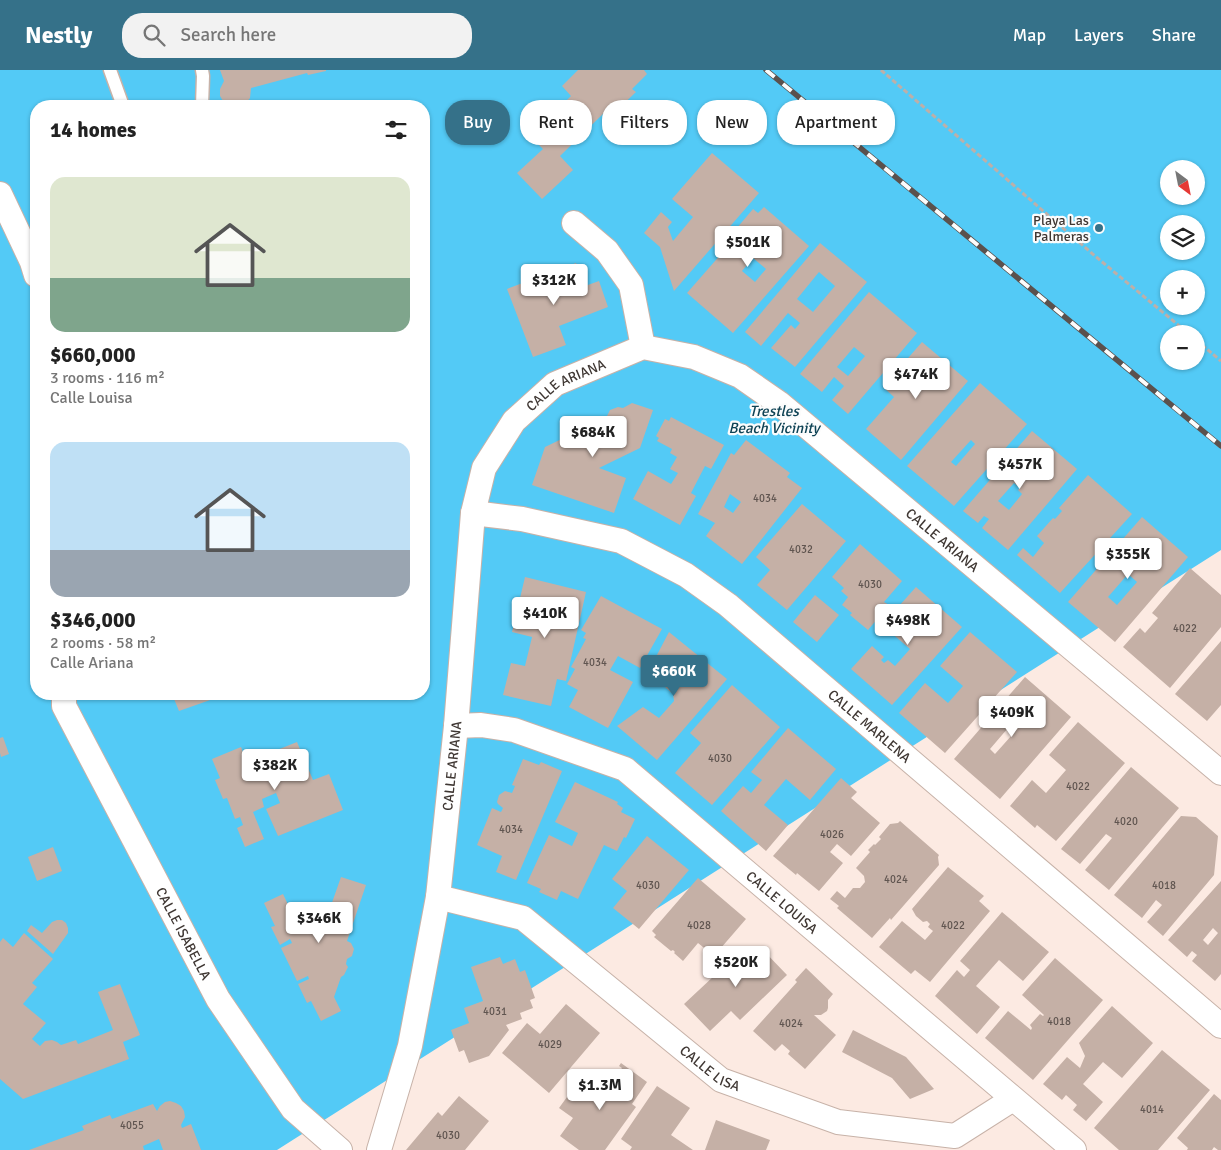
<!DOCTYPE html>
<html lang="en">
<head>
<meta charset="utf-8">
<style>
  body { margin:0; font-family:Signika,sans-serif; background:#f2f2f2; color:#222; height:100vh; display:flex; flex-direction:column; font-size:19px; white-space:nowrap }
  * { box-sizing:border-box; margin:0 }
  p { font-size:16px; color:#767676 }
  .icon { flex:none; width:28px; height:28px; fill:none; stroke:currentColor; stroke-width:2; stroke-linecap:round; stroke-linejoin:round }
  .map { position:relative; flex:1; overflow:hidden }
  .panel { position:absolute; left:30px; top:30px; width:400px; height:600px; display:flex; flex-direction:column; background:#fff; border-radius:20px; box-shadow:0 1px 4px #0004 }
  .panel>* { flex:none }
  .guide { position:absolute; left:445px; top:30px; width:475px; height:45px; display:flex; gap:10px }
  .needle { width:32px; rotate:148deg }
  .tools { position:absolute; left:1160px; top:90px; display:grid; gap:10px }
  .tools a { display:grid; place-items:center; width:45px; height:45px; border-radius:50%; background:#fff; box-shadow:0 1px 4px #0004; font-size:25px }
  .price { position:absolute; translate:-50% -42px; padding:0 11px; border-radius:5px; background:#fff; color:#222; font-size:16px; line-height:32px; filter:drop-shadow(0 1px 2px #0008) }
  .price::after { content:''; position:absolute; left:50%; top:30px; width:15px; height:11px; margin-left:-8px; background:inherit; clip-path:polygon(0 0,100% 0,50% 100%) }
  .price.current { background:#357189; color:#fff }
  ul { padding:0; list-style:none }
  li { display:grid; align-content:center; gap:10px; height:265px; padding:0 20px }
  li span { display:grid; place-items:center; height:155px; border-radius:15px; color:#555 }
  li>.icon { margin-inline-start:auto }
  span .icon { width:90px; height:90px; fill:#fffc; stroke-width:1 }
  li b { font-size:21px }
  h2 { display:flex; justify-content:space-between; align-items:center; height:60px; padding:0 20px; font-size:21px }
  .chip { padding:0 18px; border-radius:20px; background:#fff; box-shadow:0 1px 4px #0004; font-size:18px; line-height:45px }
  .chip.current { background:#357189; color:#fff }
  header { display:flex; align-items:center; gap:30px; box-sizing:border-box; height:70px; padding:0 25px; background:#357189; color:#fff }
  header strong { font-size:24px }
  nav { display:flex; gap:28px; margin-inline-start:auto; font-size:18px }
  .search { width:350px; height:45px; background:#f2f2f2; display:flex; align-items:center; gap:12px; box-sizing:border-box; padding:0 18px; border-radius:20px; color:#767676; font-size:19px }
  .map>svg:first-child { display:block }
  .water { fill:#53caf6; fill-rule:evenodd }
  .building { fill:#c5b0a6; fill-rule:evenodd }
  .lines { fill:none; stroke-linecap:round; stroke-linejoin:round }
  .service-casing { stroke:#c7b2a8; stroke-width:15 }
  .minor-casing { stroke:#c7b2a8; stroke-width:26 }
  .path { stroke:#beafa8; stroke-width:3; stroke-dasharray:5 2.5; stroke-linecap:butt }
  .service { stroke:#fff; stroke-width:12 }
  .minor { stroke:#fff; stroke-width:24 }
  .rail-casing { stroke:#5b514d; stroke-width:5.5 }
  .rail { stroke:#fcfcfc; stroke-width:4; stroke-dasharray:11; stroke-linecap:butt }
  .poi-dot { fill:#357189; stroke:#fcfcfc; stroke-width:2 }
  .labels { text-anchor:middle; dominant-baseline:central; stroke-width:4.5; stroke-linejoin:round; paint-order:stroke }
  .number-label { font-size:11px; fill:#605550 }
  .poi-label { font-size:14px; fill:#3f3733; stroke:#fcfcfc; text-anchor:end }
  .street-label { font-size:14px; fill:#3f3733; stroke:#fcfcfc }
  .water-label { font-size:15px; font-style:italic; fill:#0f4355; stroke:#fcfcfc }
</style>
</head>
<body>
<header>
<strong>Nestly</strong>
<div class="search"><svg class="icon" aria-label="search" viewBox="0 0 24 24"><circle cx="10" cy="10" r="6"/><path d="M15 15l6 6"/></svg>Search here</div>
<nav><a>Map</a><a>Layers</a><a>Share</a></nav>
</header>
<div class="map">
<svg width="1221" height="1080" viewBox="0 0 1221 1080">
  <rect width="100%" height="100%" fill="#fceae2"/>
  <path class="water" d="M0 0H1221V480L277 1080H0ZM36 36H424V624H36ZM1169 99H1196V126H1169ZM1169 154H1196V181H1169ZM1169 209H1196V236H1169ZM1169 264H1196V291H1169Z"/>
  <path class="building" d="M220 0H326V1L308 5 307 3 251 18 250 28 246 33 241 36H229L223 31 220 26V19L224 11Z
    M578 0H644L647 4 632 19 636 22 613 44 608 39 560 86 573 100 542 129 517 103 543 79 530 66 571 26 562 16Z
    M712 83 759 123 674 221 660 177 644 163 661 142 672 152 668 157 673 171 693 147 672 129Z
    M764 137 809 176 733 263 687 223 729 175 725 172 753 139 758 143ZM753 188 766 199 755 212 742 201Z
    M820 173 867 212 795 297 771 278 791 255 795 259 800 253 788 243 761 276 745 262ZM819 202 835 216 813 242 797 229Z
    M576 193 585 216 599 211 608 237 559 256 566 275 533 287 507 219Z
    M869 222 917 263 848 344 832 330 844 316 834 307 822 322 800 304ZM854 277 865 286 848 306 837 297Z
    M922 272 968 311 901 390 866 359 894 327 883 317Z
    M980 313 1027 354 954 436 907 396ZM971 370 975 374 956 396 951 392Z
    M632 333 653 340 640 378 599 398 626 408 614 443 532 415 545 377 568 366 569 361 578 357H585L607 346 610 340 618 337 623 338Z
    M671 347 724 375 711 399 705 396 691 423 696 426 680 455 633 429 648 401 671 414 678 403 670 399 677 387 670 383 672 379 657 371 659 368 656 366 665 349 669 351Z
    M1032 361 1077 399 1008 480 982 458 989 449 984 446 978 453 963 441ZM1014 413 1020 418 1018 420 1022 424 1009 440 998 431Z
    M746 370 790 403 787 407 802 418 742 494 706 466 715 453 698 444 731 383 734 385ZM730 424 741 432 733 443 724 437Z
    M1088 405 1132 444 1060 523 1017 485 1023 478 1033 487 1044 473 1037 466 1053 448 1055 449 1062 441 1059 438Z
    M802 434 846 471 787 540 757 515 770 500 756 487Z
    M1142 447 1188 487 1115 572 1068 532ZM1128 504 1137 512 1117 535 1108 527Z
    M860 474 902 511 884 532 889 535 868 560 850 545 852 543 842 535 848 527 841 521 844 518 832 507Z
    M1190 498 1221 525V557L1170 618 1123 577 1140 558 1145 563 1158 548 1152 543Z
    M525 507 586 522 566 611 557 609 551 636 503 625 511 593 525 596 532 567 512 562Z
    M916 517 962 557 892 635 851 599 872 576 884 587 881 590 884 593 888 590 895 596 910 579 882 555Z
    M815 525 839 545 817 572 793 552Z
    M601 526 662 559 640 598 618 586 610 600 633 612 608 658 569 637 578 620 567 614 575 599 571 597 586 569 583 568 586 563 581 560Z
    M669 562 727 609 657 690 617 656 643 637 659 648 674 631 673 624 648 602Z
    M970 562 1017 602 945 683 899 643 925 613 948 633 963 616 940 596Z
    M1221 571V635L1207 651 1175 624Z
    M1025 607 1071 647 1000 729 954 689ZM1014 651 1020 656 995 684 990 679Z
    M732 615 780 657 712 735 675 703 701 673 690 663Z
    M172 624H221L212 627 213 629 179 641Z
    M1078 652 1125 693 1056 771 1037 755 1035 758 1010 736 1032 710 1046 723 1066 700 1049 685Z
    M788 658 836 699 810 730 786 709 764 735 788 755 766 781 721 741 743 716 751 723 762 710 751 702Z
    M3 667 9 684 1 687 0 683V668Z
    M297 672 313 710 329 704 343 740 278 766 266 739 280 733 276 723 262 729 264 737 253 742 264 769 245 777 237 758 243 755 240 747 235 749 227 728 223 729 215 710 220 708 212 689 241 677 249 698 265 691 262 686Z
    M523 689 539 695 541 692 562 701 516 810 496 802 502 786 477 775 492 738 501 742 503 738 498 734 497 732 499 725 505 721 512 723 515 716 512 715Z
    M1131 697 1179 738 1109 820 1085 800 1112 768 1106 764 1080 794 1061 779Z
    M841 708 857 722 851 728 880 753 851 786 837 774 830 782 843 793 819 821 797 803 796 805 773 786Z
    M575 712 618 732 617 734 623 738 621 742 635 749 626 768 624 767 617 781 604 775 578 829 561 821 557 830 539 822 541 819 527 813 549 765 572 776 578 763 555 752Z
    M1181 746 1196 747 1218 766 1214 805 1163 866 1147 852 1162 835 1156 830 1142 848 1114 825Z
    M900 751 939 785 938 787 939 795 891 850 890 848 872 868 837 838 839 836 830 829 837 821 845 828 853 818H860L865 812 864 806 856 798 870 782 868 780 874 774 875 775 881 769 879 767 890 754 898 753Z
    M647 766 689 800 639 859 613 838 627 821 612 809Z
    M53 777 62 801 37 811 28 787Z
    M948 797 984 826 979 831 990 841 930 912 915 900 911 904 879 877 902 851 925 870 933 861 928 857 930 854 927 851 923 852 916 846 912 839Z
    M341 807 366 815 347 871 351 873 354 879 352 886 347 889 346 894 348 897 344 905 341 907 334 927 341 941 321 951 311 931 307 933 298 914 309 909 308 906 297 911 281 878 292 873 290 869 280 875 271 857 275 856 264 833 283 824 294 847 297 839 313 844 311 848 320 851 323 842 328 844Z
    M698 808 746 849 714 886 698 873 683 891 674 883 675 882 673 880 671 881 654 867 656 865 652 861Z
    M1221 811V904L1215 911 1192 891 1197 885 1192 881 1187 887 1168 870ZM1213 858 1218 863 1208 875 1203 870Z
    M1002 842 1049 882 1023 911 999 890 976 916 1000 937 977 964 935 926 957 900 964 907 970 900 960 891Z
    M57 850H62L66 853 68 858V863L53 884 27 861 31 855 42 863 52 852Z
    M24 863 53 889 32 913 37 917 23 934 46 953 32 969 40 976 45 971 52 970 57 972 61 975 76 970 78 974 113 960 98 922 120 914 140 965 123 972 129 989 23 1029 0 1009V872L3 868 13 877Z
    M759 876 787 905 740 950 731 941 710 961 684 934 744 878 750 885Z
    M500 887 503 894 515 889 520 902 525 900 535 928 530 930 533 938 520 943 522 949 506 955 509 960 489 986 469 993 464 980 459 982 451 960 469 953 464 938 483 931 471 897Z
    M1055 888 1103 930 1033 1010 985 968 1008 941 1031 960 1032 958 1030 955 1040 944 1043 946 1044 945 1022 925Z
    M806 898 833 924 828 930V938L827 941 821 945H814L836 965 805 999 788 984 790 981 782 974 775 981 753 961 797 912 795 910Z
    M566 934 600 963 549 1023 502 983 527 953 540 964Z
    M1112 936 1153 973 1122 1008 1103 992 1083 1014 1103 1032 1086 1051 1073 1040 1077 1035 1066 1025 1062 1030 1043 1014 1067 987 1080 998 1085 986 1079 973Z
    M853 960 906 987 934 1019 910 1029 892 1008 842 982Z
    M1162 980 1210 1020 1158 1080H1119L1094 1058Z
    M621 993 647 1012 632 1034 636 1037 605 1080H579L560 1066 573 1048 559 1038 580 1009 603 1025 622 998 619 996Z
    M657 1016 690 1038 671 1065 693 1080H630L632 1077 621 1069Z
    M1214 1024 1221 1030V1080H1218L1214 1077 1212 1080H1187L1188 1078 1177 1068Z
    M459 1026 489 1051 465 1080H406L438 1042 442 1046Z
    M170 1031 176 1033 181 1036 184 1041 185 1047 181 1055 182 1058 191 1054 201 1080H163L159 1069 143 1076 144 1080H29L84 1060 82 1056 110 1045 112 1049 153 1034 157 1041 160 1036 165 1032Z
    M716 1050 770 1070 766 1080H705Z"/>
  <g class="lines">
    <g class="service-casing">
      <path id="service" d="M110 0 123 36
        M202 36 203 6 202 0"/>
    </g>
    <g class="minor-casing">
      <g id="minor">
        <path d="M0 124 32 192 36 205"/>
        <path d="M574 153 607 181 631 215 643 277"/>
        <path id="s1" d="M473 443 522 449 621 471 686 505 728 535 1221 956"/>
        <path id="s2" d="M64 624V636L218 929 293 1039 340 1080"/>
        <path id="s3" d="M456 656 481 655 514 660 625 699 1074 1080"/>
        <path id="s4" d="M438 827 523 848 721 1010 838 1052 955 1066 1013 1029"/>
        <path id="s5" d="M379 1080 410 976 438 827 456 656 473 443 484 398 514 351 555 314 643 277 694 287 740 306 779 333 1221 703"/>
      </g>
    </g>
    <path class="path" d="M881 0 1095 186 1189 264
      M1196 270 1221 291"/>
    <use href="#service" class="service"/>
    <use href="#minor" class="minor"/>
    <g class="rail-casing">
      <path id="rail" d="M766 0 1221 376"/>
    </g>
    <use href="#rail" class="rail"/>
  </g>
  <circle class="poi-dot" cx="1099" cy="158" r="5"/>
  <g class="labels">
    <g class="number-label">
      <text x="765" y="428">4034</text>
      <text x="801" y="479">4032</text>
      <text x="870" y="514">4030</text>
      <text x="1185" y="558">4022</text>
      <text x="595" y="592">4034</text>
      <text x="720" y="688">4030</text>
      <text x="1078" y="716">4022</text>
      <text x="1126" y="751">4020</text>
      <text x="511" y="759">4034</text>
      <text x="832" y="764">4026</text>
      <text x="896" y="809">4024</text>
      <text x="648" y="815">4030</text>
      <text x="1164" y="815">4018</text>
      <text x="699" y="855">4028</text>
      <text x="953" y="855">4022</text>
      <text x="495" y="941">4031</text>
      <text x="1059" y="951">4018</text>
      <text x="791" y="953">4024</text>
      <text x="550" y="974">4029</text>
      <text x="1152" y="1039">4014</text>
      <text x="132" y="1055">4055</text>
      <text x="448" y="1065">4030</text>
    </g>
    <g class="poi-label">
      <text x="1089" y="150">Playa Las<tspan x="1089" dy="16">Palmeras</tspan></text>
    </g>
    <g class="street-label">
      <text stroke="none"><textPath href="#s5" startOffset="812">CALLE ARIANA</textPath></text>
      <text stroke="none"><textPath href="#s5" startOffset="1261">CALLE ARIANA</textPath></text>
      <text stroke="none"><textPath href="#s1" startOffset="462">CALLE MARLENA</textPath></text>
      <text stroke="none"><textPath href="#s5" startOffset="392">CALLE ARIANA</textPath></text>
      <text stroke="none"><textPath href="#s3" startOffset="382">CALLE LOUISA</textPath></text>
      <text stroke="none"><textPath href="#s2" startOffset="269">CALLE ISABELLA</textPath></text>
      <text stroke="none"><textPath href="#s4" startOffset="328">CALLE LISA</textPath></text>
    </g>
    <g class="water-label">
      <text x="774" y="341">Trestles<tspan x="774" dy="17">Beach Vicinity</tspan></text>
    </g>
  </g>
</svg>
<div class="tools">
<a><svg class="needle" viewBox="-14 -14 28 28"><path d="M0-13l5 13h-10z" fill="#e53935"/><path d="M0 13l5-13h-10z" fill="#767676"/></svg></a>
<a><svg class="icon" aria-label="layers" viewBox="0 0 24 24"><path d="M12 4l9 5-9 5-9-5zM3 14l9 5 9-5"/></svg></a>
<a>+</a>
<a>−</a>
</div>
<b class="price" style="left:748px;top:198px">$501K</b>
<b class="price" style="left:554px;top:236px">$312K</b>
<b class="price" style="left:916px;top:330px">$474K</b>
<b class="price" style="left:593px;top:388px">$684K</b>
<b class="price" style="left:1020px;top:420px">$457K</b>
<b class="price" style="left:1128px;top:510px">$355K</b>
<b class="price" style="left:545px;top:569px">$410K</b>
<b class="price" style="left:908px;top:576px">$498K</b>
<b class="price current" style="left:674px;top:627px">$660K</b>
<b class="price" style="left:1012px;top:668px">$409K</b>
<b class="price" style="left:275px;top:721px">$382K</b>
<b class="price" style="left:319px;top:874px">$346K</b>
<b class="price" style="left:736px;top:918px">$520K</b>
<b class="price" style="left:600px;top:1041px">$1.3M</b>
<div class="guide">
<a class="chip current">Buy</a>
<a class="chip">Rent</a>
<a class="chip">Filters</a>
<a class="chip">New</a>
<a class="chip">Apartment</a>
</div>
<section class="panel">
<h2>14 homes<svg class="icon" aria-label="filters" viewBox="0 0 24 24"><path d="M4 7h16M4 17h16"/><circle cx="9" cy="7" r="2"/><circle cx="15" cy="17" r="2"/></svg></h2>
<ul>
<li><span style="background:linear-gradient(#dfe7d0 65%,#7fa58c 0)"><svg class="icon" aria-label="home" viewBox="0 0 24 24"><path d="M3 11l9-7 9 7M6 9v11h12V9"/></svg></span><div><b>$660,000</b><p>3 rooms · 116 m²</p><p>Calle Louisa</p></div></li>
<li><span style="background:linear-gradient(#bfe0f5 70%,#9aa5b1 0)"><svg class="icon" aria-label="home" viewBox="0 0 24 24"><path d="M3 11l9-7 9 7M6 9v11h12V9"/></svg></span><div><b>$346,000</b><p>2 rooms · 58 m²</p><p>Calle Ariana</p></div></li>
</ul>
</section>
</div>
</body>
</html>
